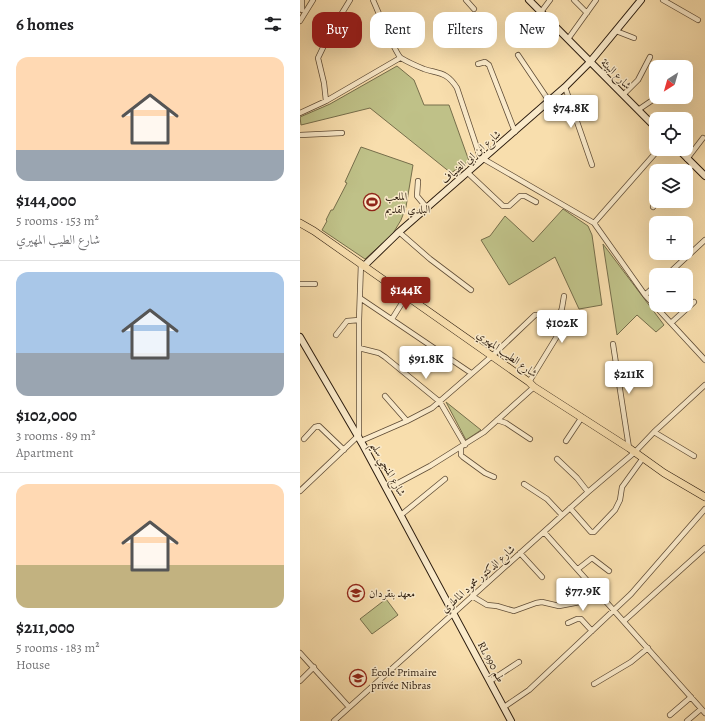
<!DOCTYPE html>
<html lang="en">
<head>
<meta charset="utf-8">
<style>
  body { margin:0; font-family:Alegreya,Amiri,serif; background:#f2f2f2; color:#202124; height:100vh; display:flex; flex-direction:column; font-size:15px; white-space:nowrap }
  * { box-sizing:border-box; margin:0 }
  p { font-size:13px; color:#757577 }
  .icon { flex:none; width:22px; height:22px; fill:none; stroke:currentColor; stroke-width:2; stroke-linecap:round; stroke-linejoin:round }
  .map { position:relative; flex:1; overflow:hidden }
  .details { display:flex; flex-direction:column; background:#fff; width:300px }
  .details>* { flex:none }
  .banner { position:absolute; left:12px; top:12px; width:333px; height:36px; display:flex; gap:8px }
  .needle { width:26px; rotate:217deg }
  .tools { position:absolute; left:349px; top:60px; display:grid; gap:8px }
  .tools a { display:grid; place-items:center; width:44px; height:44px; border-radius:8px; background:#fff; box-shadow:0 4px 16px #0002; font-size:20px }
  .price { position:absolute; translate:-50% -34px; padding:0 9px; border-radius:4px; background:#fff; color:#222; font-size:13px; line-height:26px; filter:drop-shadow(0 1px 2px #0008) }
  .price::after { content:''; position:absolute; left:50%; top:24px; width:12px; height:9px; margin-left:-6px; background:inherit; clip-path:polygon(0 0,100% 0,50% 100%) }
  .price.on { background:#8f2418; color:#fff }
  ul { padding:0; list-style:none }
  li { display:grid; align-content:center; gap:8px; height:212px; padding:0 16px }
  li+li { border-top:1px solid #e0e0e0 }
  li span { display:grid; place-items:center; height:124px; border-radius:12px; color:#555 }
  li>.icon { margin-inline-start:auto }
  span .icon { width:72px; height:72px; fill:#fffc; stroke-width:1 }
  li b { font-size:17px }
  h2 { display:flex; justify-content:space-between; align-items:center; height:48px; padding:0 16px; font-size:17px }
  .chip { padding:0 14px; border-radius:12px; background:#fff; box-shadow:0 4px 16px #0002; font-size:14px; line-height:36px }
  .chip.on { background:#8f2418; color:#fff }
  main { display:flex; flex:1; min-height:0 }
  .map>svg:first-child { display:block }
  .green { fill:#bfc188; stroke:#766e4b }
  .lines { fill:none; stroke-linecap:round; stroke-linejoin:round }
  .street-casing { stroke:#5f4c36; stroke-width:6 }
  .secondary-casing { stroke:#2c1c0e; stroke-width:8 }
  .primary-casing { stroke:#2c1c0e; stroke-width:8 }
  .street { stroke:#faeaca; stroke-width:4.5 }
  .secondary { stroke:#faeaca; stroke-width:6 }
  .primary { stroke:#f8dead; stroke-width:7 }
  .labels { text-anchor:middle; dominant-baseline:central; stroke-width:3; stroke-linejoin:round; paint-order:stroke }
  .street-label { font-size:11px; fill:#2c1c0e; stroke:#faeaca }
  .poi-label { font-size:11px; fill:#2c1c0e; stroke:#faeaca; text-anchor:start }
</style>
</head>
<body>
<main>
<section class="details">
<h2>6 homes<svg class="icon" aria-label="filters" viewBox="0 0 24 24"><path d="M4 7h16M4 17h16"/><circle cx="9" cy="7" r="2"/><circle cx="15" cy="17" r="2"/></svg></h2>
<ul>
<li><span style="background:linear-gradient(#ffd9b3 75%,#9aa5b1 0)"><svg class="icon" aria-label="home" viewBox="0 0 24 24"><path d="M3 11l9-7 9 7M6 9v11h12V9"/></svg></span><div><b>$144,000</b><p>5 rooms · 153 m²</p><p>شارع الطيب المهيري</p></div></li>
<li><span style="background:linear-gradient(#a9c7e8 65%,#9aa5b1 0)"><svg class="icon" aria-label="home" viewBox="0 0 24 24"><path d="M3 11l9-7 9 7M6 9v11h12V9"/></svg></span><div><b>$102,000</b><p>3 rooms · 89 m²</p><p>Apartment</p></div></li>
<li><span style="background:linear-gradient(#ffd9b3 65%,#c2b280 0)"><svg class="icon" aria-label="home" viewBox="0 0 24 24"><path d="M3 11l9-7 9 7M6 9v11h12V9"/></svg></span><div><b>$211,000</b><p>5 rooms · 183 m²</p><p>House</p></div></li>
</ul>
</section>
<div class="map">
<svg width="405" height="721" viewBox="0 0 405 721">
  <rect width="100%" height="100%" fill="#f8dead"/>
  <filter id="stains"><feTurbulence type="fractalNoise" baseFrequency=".005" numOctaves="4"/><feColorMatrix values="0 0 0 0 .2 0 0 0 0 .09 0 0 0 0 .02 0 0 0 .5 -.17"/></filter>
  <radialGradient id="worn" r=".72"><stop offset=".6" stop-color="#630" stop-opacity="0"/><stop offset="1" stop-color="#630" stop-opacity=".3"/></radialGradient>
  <path class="green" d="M97 66 114 80 124 105H149L169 161 151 173 70 108 1 125 0 117 30 104Z
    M61 147 113 165 106 207 101 220 92 235 65 259 22 230 27 221 26 220 31 210H33L47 183 45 182Z
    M263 209 288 226 292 235 302 305 279 309 255 257 209 285 181 240 190 236 205 216 233 242Z
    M303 244 364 325 356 332 337 315 317 335Z
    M146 402 181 430 166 440Z
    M86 599 98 615 72 634 60 619Z"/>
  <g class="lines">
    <g class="street-casing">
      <path id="street" d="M73 0C77 9 96 55 101 58 106 61 119 67 124 69 140 74 147 72 157 88L180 157 294 223 345 295 405 360
        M166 0 174 9
        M274 0 287 13
        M363 0 398 20
        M2 10V0
        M241 12 250 0
        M0 21 13 0
        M234 31 243 39 246 41 258 30
        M316 31 334 38
        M268 39 296 0
        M218 55 249 101
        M178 64 185 62 189 65 215 132
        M265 87 292 165
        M323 95 338 80 350 57
        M26 101 24 83 18 58 31 31 50 0
        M338 110 357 97
        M0 113 26 101 100 58
        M0 135 42 133
        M387 159 403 138
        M386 172 393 164
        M168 173 203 206H209L220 196H225L236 202
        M118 181 117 196 127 208
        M353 207 358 201
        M294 223 359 149
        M99 232 130 259 171 290
        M367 275 405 240
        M0 284H15
        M345 295 356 285
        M60 298 171 373
        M92 319 107 295
        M371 323 394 302
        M36 335 47 321 59 320
        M313 344 329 448
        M59 348 79 353 85 357 140 402 165 445
        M229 382 259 333 258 321 262 308 264 296
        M85 396 107 421
        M197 420 206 423 230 439
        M354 432 394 456
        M59 437V320L61 263
        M4 439 15 427 19 426 44 450
        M61 441 107 421 132 408 192 356 235 315H238L258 321
        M266 441 282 417
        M161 447V455L163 457 185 473 194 477
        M257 459 277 478 288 492
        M224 484 247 499 262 515
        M87 489 130 466 184 432 234 387
        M0 491 58 436
        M270 508 291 532H294L315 510 320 500 322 487 343 458
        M101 515 145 479
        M244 532 405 713
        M220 553 242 577
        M278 569 292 558 309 571
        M172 596 187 605 197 606 214 611 236 603 242 602 259 606 280 602
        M324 621 405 548
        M268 623 277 619H281L292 631
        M0 653 49 707
        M0 681 14 667
        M190 681 219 662
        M294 684 331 662 348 648
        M204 707 229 690 331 594 405 509
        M370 715 391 697
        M34 721 288 492 335 452 354 432 405 385
        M387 721 401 709"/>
    </g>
    <g class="secondary-casing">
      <path id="secondary" d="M229 0 356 128
        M378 149 405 176
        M64 266 99 232 265 87 290 62 341 0
        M0 337 63 445 211 721"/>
    </g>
    <g class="primary-casing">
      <path id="primary" d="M0 223 14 231 229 382 234 387 329 448 364 473 405 497"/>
    </g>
    <use href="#street" class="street"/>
    <use href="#secondary" class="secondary"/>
    <use href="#primary" class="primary"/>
  </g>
  <defs>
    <g id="stadium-ring" transform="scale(0.9)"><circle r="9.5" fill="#faeaca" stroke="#8f2418" stroke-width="1.5"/><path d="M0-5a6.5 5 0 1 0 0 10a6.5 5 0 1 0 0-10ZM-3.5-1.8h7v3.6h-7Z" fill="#8f2418"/></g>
    <g id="school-ring" transform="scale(0.9)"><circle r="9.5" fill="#faeaca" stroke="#8f2418" stroke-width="1.5"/><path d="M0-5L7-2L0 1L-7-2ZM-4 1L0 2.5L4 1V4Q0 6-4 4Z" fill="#8f2418"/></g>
  </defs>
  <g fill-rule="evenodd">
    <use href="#stadium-ring" x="72" y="202"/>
    <use href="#school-ring" x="56" y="593"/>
    <use href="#school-ring" x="58" y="678"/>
  </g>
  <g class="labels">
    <g class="street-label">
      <text transform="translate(316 74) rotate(45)">شارع البيئة</text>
      <text transform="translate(171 157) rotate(-41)">شارع ابن ابي الضياف</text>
      <text transform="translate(207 354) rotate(36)">شارع الطيب المهيري</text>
      <text transform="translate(88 469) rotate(61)">شارع المنجي سليم</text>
      <text transform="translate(178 579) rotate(-42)">شارع الدكتور محمود الماطري</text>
      <text transform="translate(191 662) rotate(62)">RL طم 990</text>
    </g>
    <g class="poi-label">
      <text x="85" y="196">الملعب<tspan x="85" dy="13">البلدي القديم</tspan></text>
      <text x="69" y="593">معهد بنقردان</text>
      <text x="71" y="672">École Primaire<tspan x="71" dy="13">privée Nibras</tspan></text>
    </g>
  </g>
  <rect width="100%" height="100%" filter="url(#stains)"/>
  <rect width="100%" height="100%" fill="url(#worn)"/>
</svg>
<div class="tools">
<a><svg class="needle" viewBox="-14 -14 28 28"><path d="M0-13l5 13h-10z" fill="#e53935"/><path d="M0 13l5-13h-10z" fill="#757577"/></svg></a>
<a><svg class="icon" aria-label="locate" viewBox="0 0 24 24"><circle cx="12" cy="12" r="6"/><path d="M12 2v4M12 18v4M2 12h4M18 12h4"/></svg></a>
<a><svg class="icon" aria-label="layers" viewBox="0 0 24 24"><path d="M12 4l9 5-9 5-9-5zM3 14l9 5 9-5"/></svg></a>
<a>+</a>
<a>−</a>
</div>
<b class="price" style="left:271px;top:129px">$74.8K</b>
<b class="price on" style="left:106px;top:311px">$144K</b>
<b class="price" style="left:262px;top:344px">$102K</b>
<b class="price" style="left:126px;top:380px">$91.8K</b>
<b class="price" style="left:329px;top:395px">$211K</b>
<b class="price" style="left:283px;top:612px">$77.9K</b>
<div class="banner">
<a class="chip on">Buy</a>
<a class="chip">Rent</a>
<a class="chip">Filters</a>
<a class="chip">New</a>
</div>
</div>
</main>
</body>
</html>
